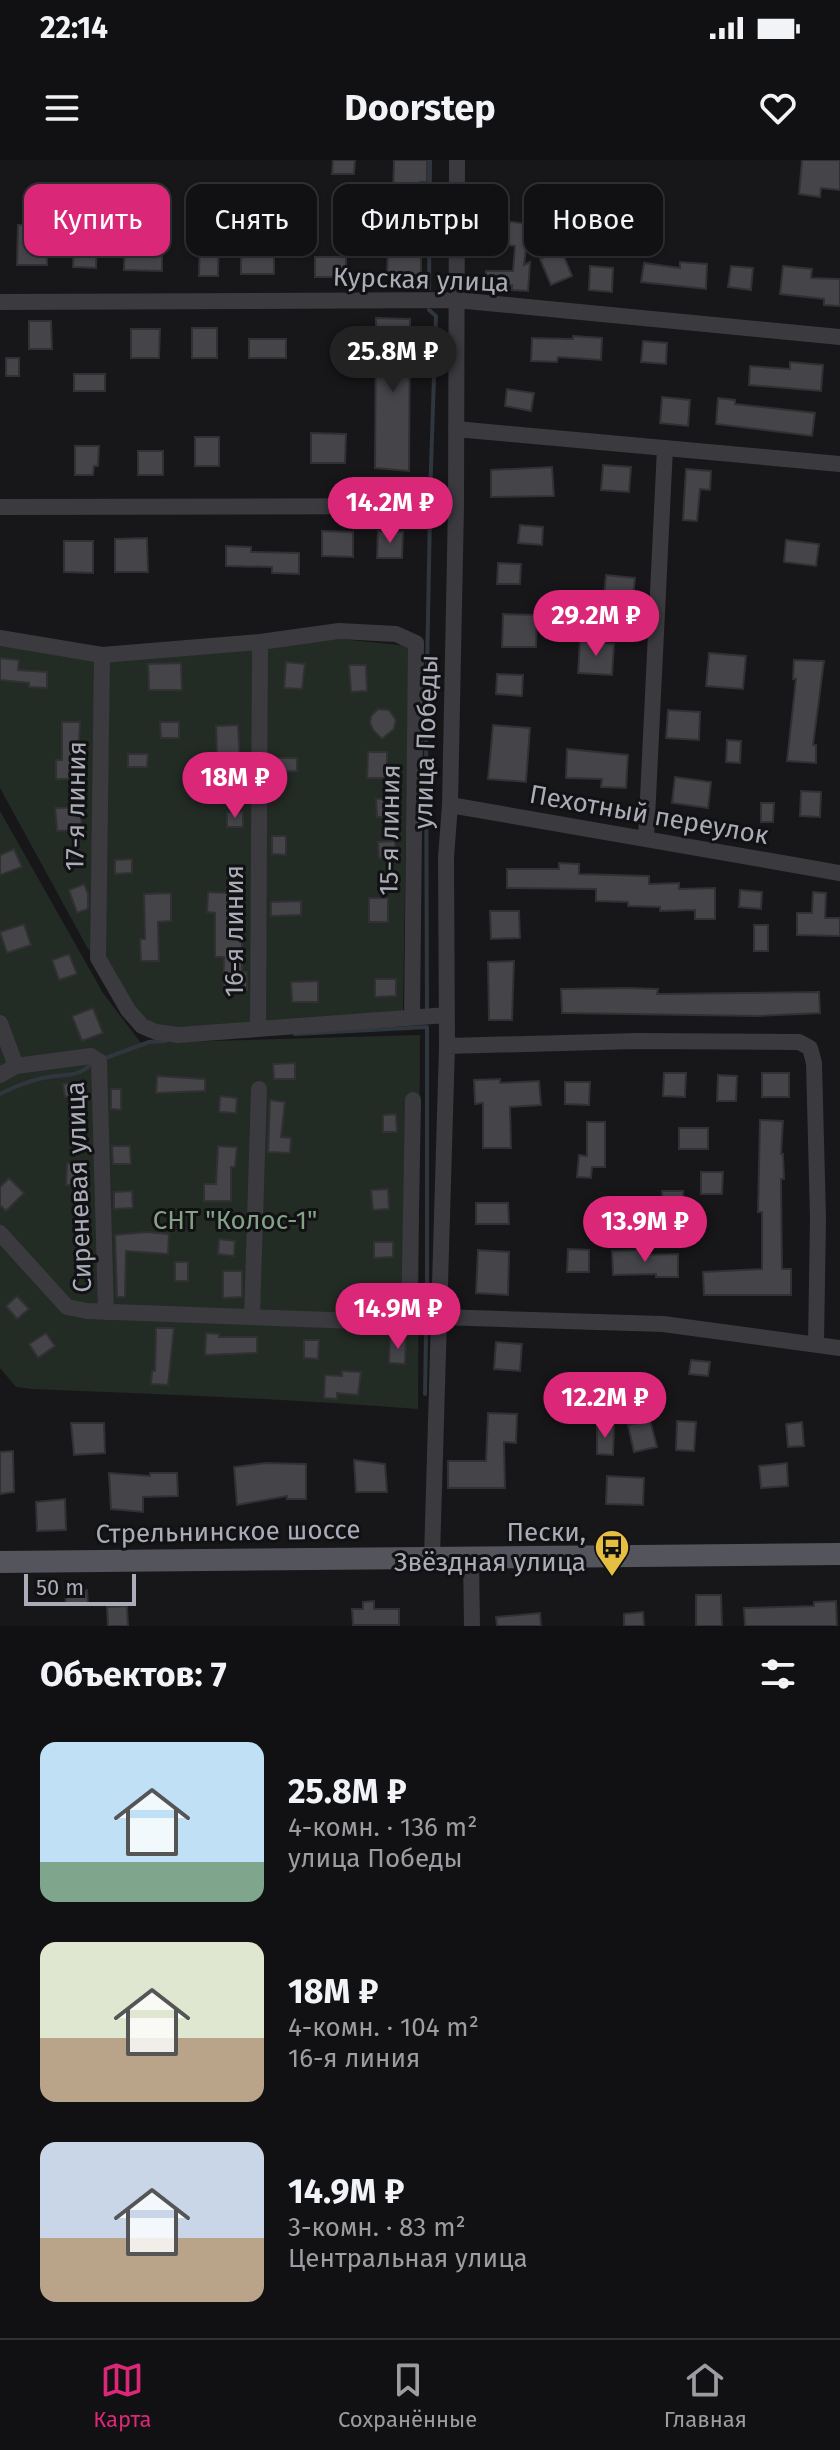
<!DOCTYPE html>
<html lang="ru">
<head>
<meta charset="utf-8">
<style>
  body { margin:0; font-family:"Fira Sans",sans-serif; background:#1a1a1c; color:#f1f3f6; height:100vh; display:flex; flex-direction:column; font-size:30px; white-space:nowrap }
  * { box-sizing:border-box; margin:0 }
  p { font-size:26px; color:#9c9da0 }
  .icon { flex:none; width:44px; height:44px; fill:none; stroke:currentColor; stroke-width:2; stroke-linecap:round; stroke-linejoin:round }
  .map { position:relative; height:1466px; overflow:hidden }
  .panel { display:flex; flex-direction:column; background:#111113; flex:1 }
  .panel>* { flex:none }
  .top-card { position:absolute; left:24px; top:24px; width:792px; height:72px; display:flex; gap:16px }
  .scale { position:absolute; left:24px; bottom:20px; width:112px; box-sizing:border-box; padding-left:8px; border:4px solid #aaadb8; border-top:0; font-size:22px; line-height:28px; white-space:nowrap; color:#aaadb8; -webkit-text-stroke:6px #121214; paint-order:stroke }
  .price { position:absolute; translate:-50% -68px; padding:0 18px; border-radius:28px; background:#db2777; color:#fff; font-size:26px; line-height:52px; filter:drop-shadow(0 2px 4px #0008) }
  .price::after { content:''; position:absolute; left:50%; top:48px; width:24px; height:18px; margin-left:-12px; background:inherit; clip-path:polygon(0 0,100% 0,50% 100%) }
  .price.on { background:#222; color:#fff }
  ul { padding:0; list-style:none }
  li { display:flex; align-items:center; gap:24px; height:200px; padding:0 40px }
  li span { display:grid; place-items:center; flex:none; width:224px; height:160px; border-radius:16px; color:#555 }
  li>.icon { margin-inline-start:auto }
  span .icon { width:96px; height:96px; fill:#fffc; stroke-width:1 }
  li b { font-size:34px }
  h2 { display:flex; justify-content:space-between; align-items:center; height:96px; padding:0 40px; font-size:34px }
  .pill { padding:0 28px; border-radius:16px; background:#111113; box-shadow:0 2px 6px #0004,0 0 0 2px #303133; font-size:28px; line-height:72px }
  .pill.on { background:#db2777; color:#fff }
  .status { display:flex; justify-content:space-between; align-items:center; height:56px; padding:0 40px; background:#111113; direction:ltr }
  .status svg { height:22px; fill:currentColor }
  header { display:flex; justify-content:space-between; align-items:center; height:104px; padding:0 40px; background:#111113; font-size:36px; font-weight:700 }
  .dock { display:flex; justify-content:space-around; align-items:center; height:112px; border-top:2px solid #303133; background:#111113; font-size:22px; color:#9c9da0 }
  .dock a { display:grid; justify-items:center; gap:4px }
  .dock .on { color:#db2777 }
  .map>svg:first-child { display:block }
  .green { fill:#232b25 }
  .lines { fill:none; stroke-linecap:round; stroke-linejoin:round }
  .stream { stroke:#30363e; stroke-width:4 }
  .building { fill:#444449; stroke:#313134; stroke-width:2 }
  .minor { stroke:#3a3a3f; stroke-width:16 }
  .major { stroke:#54555c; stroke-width:22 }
  .labels { text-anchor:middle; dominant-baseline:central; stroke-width:6; stroke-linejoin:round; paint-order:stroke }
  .street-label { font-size:26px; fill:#aaadb8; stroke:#121214 }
  .park-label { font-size:26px; fill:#82a187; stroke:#121214 }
  .poi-label { font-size:26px; fill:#aaadb8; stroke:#121214; text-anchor:end }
</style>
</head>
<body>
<div class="status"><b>22:14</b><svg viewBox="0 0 49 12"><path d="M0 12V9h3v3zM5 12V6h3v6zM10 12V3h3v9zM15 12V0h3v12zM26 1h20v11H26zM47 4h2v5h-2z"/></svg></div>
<header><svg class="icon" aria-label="menu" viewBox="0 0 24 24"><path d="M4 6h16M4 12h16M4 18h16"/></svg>Doorstep<svg class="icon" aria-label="heart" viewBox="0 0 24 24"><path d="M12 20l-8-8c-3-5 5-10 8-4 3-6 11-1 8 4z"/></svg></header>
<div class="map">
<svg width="840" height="1466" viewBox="0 0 840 1466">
  <rect width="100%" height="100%" fill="#171719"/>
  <path class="green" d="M340 479 409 486 403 852 181 867 158 866 141 859 105 797 88 789 0 628V482L93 498 248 490Z
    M0 651 103 833 141 883 420 875 418 1249C289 1239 160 1234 32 1229L16 1227 0 1208Z"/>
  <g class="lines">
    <path class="stream" d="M429 129 430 0
      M429 150 436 156 430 337
      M427 849 426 562 430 354
      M295 874 427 867V1156
      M103 899 149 882 166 881
      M0 934C14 927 28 921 43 918 64 913 75 919 92 904
      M425 1234 426 1173"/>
  </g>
  <path class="building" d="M333 0H355L354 14H332Z
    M394 0H427V22H420L419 66H386V40H393Z
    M802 0H840V30L821 28 820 37 799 34Z
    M496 60 529 64 524 105 530 102 528 131 512 130V125H486V111H513L515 86 494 83Z
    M18 65H48L47 105H17Z
    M200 72H219L218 116H199Z
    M74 80H97L96 108 73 107Z
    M125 81H162V111L124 110Z
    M241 87 274 88V114H241Z
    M388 89H421V115H387Z
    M561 89 572 116 551 125 540 99Z
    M315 97H346V117H315Z
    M680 102 707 104 706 129 641 122 644 103 680 108Z
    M590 106 613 108 612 132 589 130Z
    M731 106 753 108 751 130 728 127Z
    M783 106 812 109 811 118 840 119V146L824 145V139L780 134Z
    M376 158 410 159 409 311 375 308Z
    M29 161H51L52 189H29Z
    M192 168H217V198H192Z
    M131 169H160L159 198H131Z
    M573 176 602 178 601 200 558 197 557 202 531 201 532 178 573 179Z
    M249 179H286V198H249Z
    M643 181 667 183 666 204 641 202Z
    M6 198H19V216H6Z
    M790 202 823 205 821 231 749 225 750 206 790 209Z
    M74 214H105V231H74Z
    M507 229 534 233 531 251 505 246Z
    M662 237 690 240 688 266 660 263Z
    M718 238 735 240V244L815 253 812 276 716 264Z
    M311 273 346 274 345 303H311Z
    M195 277H219V306H195Z
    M75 286H99L98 306H94L93 315H75Z
    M138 291H163V315H138Z
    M603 305 631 307 629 332 601 330Z
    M552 307 554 336 491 337V310Z
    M686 309 711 311 710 330 700 329 697 361 683 360Z
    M520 365 543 367 542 385 518 383Z
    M322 371 353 372V397L322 396Z
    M378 371 403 372 402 398H377Z
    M147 378 148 412H115V379Z
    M786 380 819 384 816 406 784 402Z
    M64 381H93V413L64 412Z
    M226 386 251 387V392L299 393V414L272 413V407L226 406Z
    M498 403 521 404 520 424H497Z
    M606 415 635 418 632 449 603 447Z
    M503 454 537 455 536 487H502Z
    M580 481 614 484 612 515 578 513Z
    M709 493 746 496 743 529 706 526Z
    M0 498 19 500 18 510 47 512V528L29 527V523L0 520Z
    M794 500 824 501 813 585H816V603L787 601 796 519H793Z
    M286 502 305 504 302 529 284 528Z
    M181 503 182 530H149L148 504Z
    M349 505H366L367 531 351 532Z
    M497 514 523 515 522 536 496 534Z
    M378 549 389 550 396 560 394 569 382 579 373 570 370 562 371 556Z
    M668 550 700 552 699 580 666 578Z
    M62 562H80L79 581H76L75 619H56V600H62Z
    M160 562H179V578H161Z
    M238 565 241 620 213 621 212 599H217L216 566Z
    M493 565 530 568 526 622 488 619Z
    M727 580 741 581 740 603 726 602Z
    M567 589 628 595 626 628 601 627 602 619 566 618Z
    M368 592H387V618H367Z
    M128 594H148L147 607H128Z
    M272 598H297V611L272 612Z
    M675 617 711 622 708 648 672 643Z
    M801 631 821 632 820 657 800 656Z
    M399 638V657H377L376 639Z
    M761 643H774L773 662H761Z
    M81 647 82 670 57 671 55 648Z
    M227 652H243V667H227Z
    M272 676H286V695L272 694Z
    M395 681 396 697 379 698 378 682Z
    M14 689 22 707 0 715V695Z
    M132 699V713L115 714V700Z
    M559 703 579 704V714L649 716V724L679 723V729L715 728V759H695V750L660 751V747L628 746V742L596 741V729L507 728V709H559Z
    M84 724 88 734V749L77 753 69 730Z
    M740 730 762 732 761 749 739 747Z
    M208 732 231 733 230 773H242V812H247V830H223L224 797H215V753L207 752Z
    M813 732 826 733 825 758H840V776L797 775V753H812Z
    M171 733V761L158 762 159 801H141L140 779H145L144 734Z
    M369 738H388V762H369Z
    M301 741V755L271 756V742Z
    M490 751H519L520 778 491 779Z
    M24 764 31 785 7 793 0 772Z
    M754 765H768V791H754Z
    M69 794 77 814 59 820 52 800Z
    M514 801 512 860H489L488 802Z
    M375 819H396V836L375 837Z
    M318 821V842H292L291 822Z
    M628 828 658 829 657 834 819 832 820 853 758 856 562 853 561 829Z
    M93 848 103 873 82 881 72 856Z
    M295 903V919H274L273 904Z
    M664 913H686L685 937 663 936Z
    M762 913H789V937H762Z
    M718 915 737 916 736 941H717Z
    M157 916 205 919V931L156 933Z
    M500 919V923L539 921 541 945 510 947 511 988H483V943L475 944 474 920Z
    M85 921 87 934 82 935 85 969 72 970 70 936 65 937 63 924Z
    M565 922H590L589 945 565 944Z
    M111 929H121V950L111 949Z
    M220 936 237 938 236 953 219 952Z
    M270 940 285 942 281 977 291 978 290 993 268 992Z
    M396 954 397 972H383V955Z
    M760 960 783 961 781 994H783L784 1019H781L782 1109H791V1135H704L703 1112 762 1109V1052H758Z
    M587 962H605V1007H592L591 1018 577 1017 579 995 587 996Z
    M679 968H708V989H679Z
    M112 986H130L131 1004H113Z
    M218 986 237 987 235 1007H231V1041H204V1024H216Z
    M67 1003 83 1004 82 1025H66Z
    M701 1012H723L722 1034H701Z
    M9 1018 24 1033 6 1051 0 1045V1027Z
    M388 1029 389 1049 373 1050 371 1030Z
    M132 1031 133 1048 114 1049V1032Z
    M662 1031H683L684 1055H663Z
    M476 1043H508L509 1064H476Z
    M75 1045H87V1067H75Z
    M147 1072 169 1074 168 1094 126 1091 125 1137H117L115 1075Z
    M219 1079 235 1081 234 1096 218 1094Z
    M374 1082H393V1097L374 1098Z
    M568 1089 589 1090V1112H567Z
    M478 1090 509 1092 508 1135 476 1133Z
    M641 1090V1095L678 1094V1117H656V1114L613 1115 612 1091Z
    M175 1102H188V1121H175Z
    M223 1111H242V1137L223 1138Z
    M374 1124 392 1126 391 1140 373 1139Z
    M17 1136 29 1149 17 1159 6 1146Z
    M156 1168H174L168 1225 151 1224 152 1211H155Z
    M46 1173 55 1186 38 1198 29 1184Z
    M206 1173 219 1174V1177H257V1193L205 1195Z
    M390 1178 406 1179 405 1204 389 1203Z
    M304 1180H319L318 1199 304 1198Z
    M496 1182 522 1184 520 1211 494 1209Z
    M691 1200 710 1202 708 1216 689 1214Z
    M342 1211 361 1212 358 1235 337 1233V1239L324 1238 325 1215 342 1216Z
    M488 1253 517 1254 516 1283 504 1282 505 1328H448V1301H486Z
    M650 1260 657 1287 634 1292 628 1265Z
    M677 1261 696 1262 694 1291 676 1290Z
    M802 1262 804 1286 788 1287 786 1264Z
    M71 1263H104L105 1293 74 1295Z
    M597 1266 614 1267 613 1295 597 1294Z
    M13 1291 14 1332 0 1334V1292Z
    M354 1300 385 1304 387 1332H356Z
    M266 1303 306 1304V1339H287V1336L237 1345 234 1307Z
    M787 1303 788 1326 761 1328 759 1306Z
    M109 1313 150 1316V1313H177L178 1336 143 1337V1352L111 1349Z
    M607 1316 644 1318 643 1345 606 1344Z
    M65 1339 66 1370 37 1371 36 1342Z
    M87 1430 88 1444 66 1445 65 1431Z
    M696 1435H721L722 1466H696Z
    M374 1441V1449H399V1465H353L352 1449H363V1442Z
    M836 1441 837 1466H745L744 1448 814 1446V1442Z
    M127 1446 128 1466H108L107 1447Z
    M643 1452 644 1466H624V1454Z
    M540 1453 541 1466H497L496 1457Z"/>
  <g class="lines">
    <path class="minor" d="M0 142 456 140 840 177
      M456 269 840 304
      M0 347 456 346
      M0 478 102 495 260 482 339 471 396 474 416 483 412 857
      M102 495 98 798 128 850 142 866 156 872 178 875 447 855
      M450 645 840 713
      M646 679 665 288
      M0 863 16 906
      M258 869 260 482
      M447 886 637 881 799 882 810 888 814 903 818 1058 816 1183
      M0 915 16 906 91 896 99 901 106 1152
      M0 1073 67 1147 87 1151 439 1164
      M252 1157 259 929
      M440 1157 663 1164 840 1188
      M409 1163 413 940
      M432 1397 447 886 446 697 450 645 456 346 457 0
      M471 1397 472 1466"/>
    <path class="major" d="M0 1402 840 1394"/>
  </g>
  <defs>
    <g id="bus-pin" transform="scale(1.8)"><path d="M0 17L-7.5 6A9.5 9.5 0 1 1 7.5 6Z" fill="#e6bf42" stroke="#121214"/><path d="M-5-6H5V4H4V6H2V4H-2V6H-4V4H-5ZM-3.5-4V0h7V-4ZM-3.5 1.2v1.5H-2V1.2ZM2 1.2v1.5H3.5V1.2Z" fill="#111"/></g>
  </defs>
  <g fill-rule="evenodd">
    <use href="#bus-pin" x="612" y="1387"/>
  </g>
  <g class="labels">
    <g class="street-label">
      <text transform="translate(421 120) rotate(2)">Курская улица</text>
      <text transform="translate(426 582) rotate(-88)">улица Победы</text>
      <text transform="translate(76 646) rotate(-89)">17-я линия</text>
      <text transform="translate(649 655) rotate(10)">Пехотный переулок</text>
      <text transform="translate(390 670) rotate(-89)">15-я линия</text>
      <text transform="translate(234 771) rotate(-90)">16-я линия</text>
      <text transform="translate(79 1027) rotate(-92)">Сиреневая улица</text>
      <text transform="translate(228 1372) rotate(-1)">Стрельнинское шоссе</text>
    </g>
    <g class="park-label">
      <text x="235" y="1060">СНТ "Колос-1"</text>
    </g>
    <g class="poi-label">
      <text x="586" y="1372">Пески,<tspan x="586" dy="30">Звёздная улица</tspan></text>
    </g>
  </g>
</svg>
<div class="scale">50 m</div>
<b class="price on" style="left:393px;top:234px">25.8M ₽</b>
<b class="price" style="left:390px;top:385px">14.2M ₽</b>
<b class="price" style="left:596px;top:498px">29.2M ₽</b>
<b class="price" style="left:235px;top:660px">18M ₽</b>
<b class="price" style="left:645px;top:1104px">13.9M ₽</b>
<b class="price" style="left:398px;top:1191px">14.9M ₽</b>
<b class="price" style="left:605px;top:1280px">12.2M ₽</b>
<div class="top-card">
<a class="pill on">Купить</a>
<a class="pill">Снять</a>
<a class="pill">Фильтры</a>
<a class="pill">Новое</a>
</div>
</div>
<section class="panel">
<h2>Объектов: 7<svg class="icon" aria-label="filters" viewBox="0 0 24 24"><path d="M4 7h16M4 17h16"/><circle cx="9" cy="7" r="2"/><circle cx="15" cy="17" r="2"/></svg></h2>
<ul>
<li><span style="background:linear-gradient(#bfe0f5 75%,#7fa58c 0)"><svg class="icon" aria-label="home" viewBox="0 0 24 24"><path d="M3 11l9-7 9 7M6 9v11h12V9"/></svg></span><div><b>25.8M ₽</b><p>4-комн. · 136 m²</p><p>улица Победы</p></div></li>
<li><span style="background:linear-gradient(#dfe7d0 60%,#b9a48a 0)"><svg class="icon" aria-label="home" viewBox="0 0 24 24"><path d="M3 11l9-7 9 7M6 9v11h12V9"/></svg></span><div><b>18M ₽</b><p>4-комн. · 104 m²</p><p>16-я линия</p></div></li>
<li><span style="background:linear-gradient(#c9d6e8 60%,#b9a48a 0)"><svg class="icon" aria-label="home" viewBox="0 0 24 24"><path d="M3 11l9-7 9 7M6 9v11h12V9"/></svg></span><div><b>14.9M ₽</b><p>3-комн. · 83 m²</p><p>Центральная улица</p></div></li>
</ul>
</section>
<nav class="dock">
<a class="on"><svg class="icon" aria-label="map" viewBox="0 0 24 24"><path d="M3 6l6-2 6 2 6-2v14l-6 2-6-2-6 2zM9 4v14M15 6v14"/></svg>Карта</a>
<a><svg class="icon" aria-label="saved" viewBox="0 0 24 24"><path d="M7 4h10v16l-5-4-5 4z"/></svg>Сохранённые</a>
<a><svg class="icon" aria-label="home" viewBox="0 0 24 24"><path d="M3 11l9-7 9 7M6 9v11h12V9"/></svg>Главная</a>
</nav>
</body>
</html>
